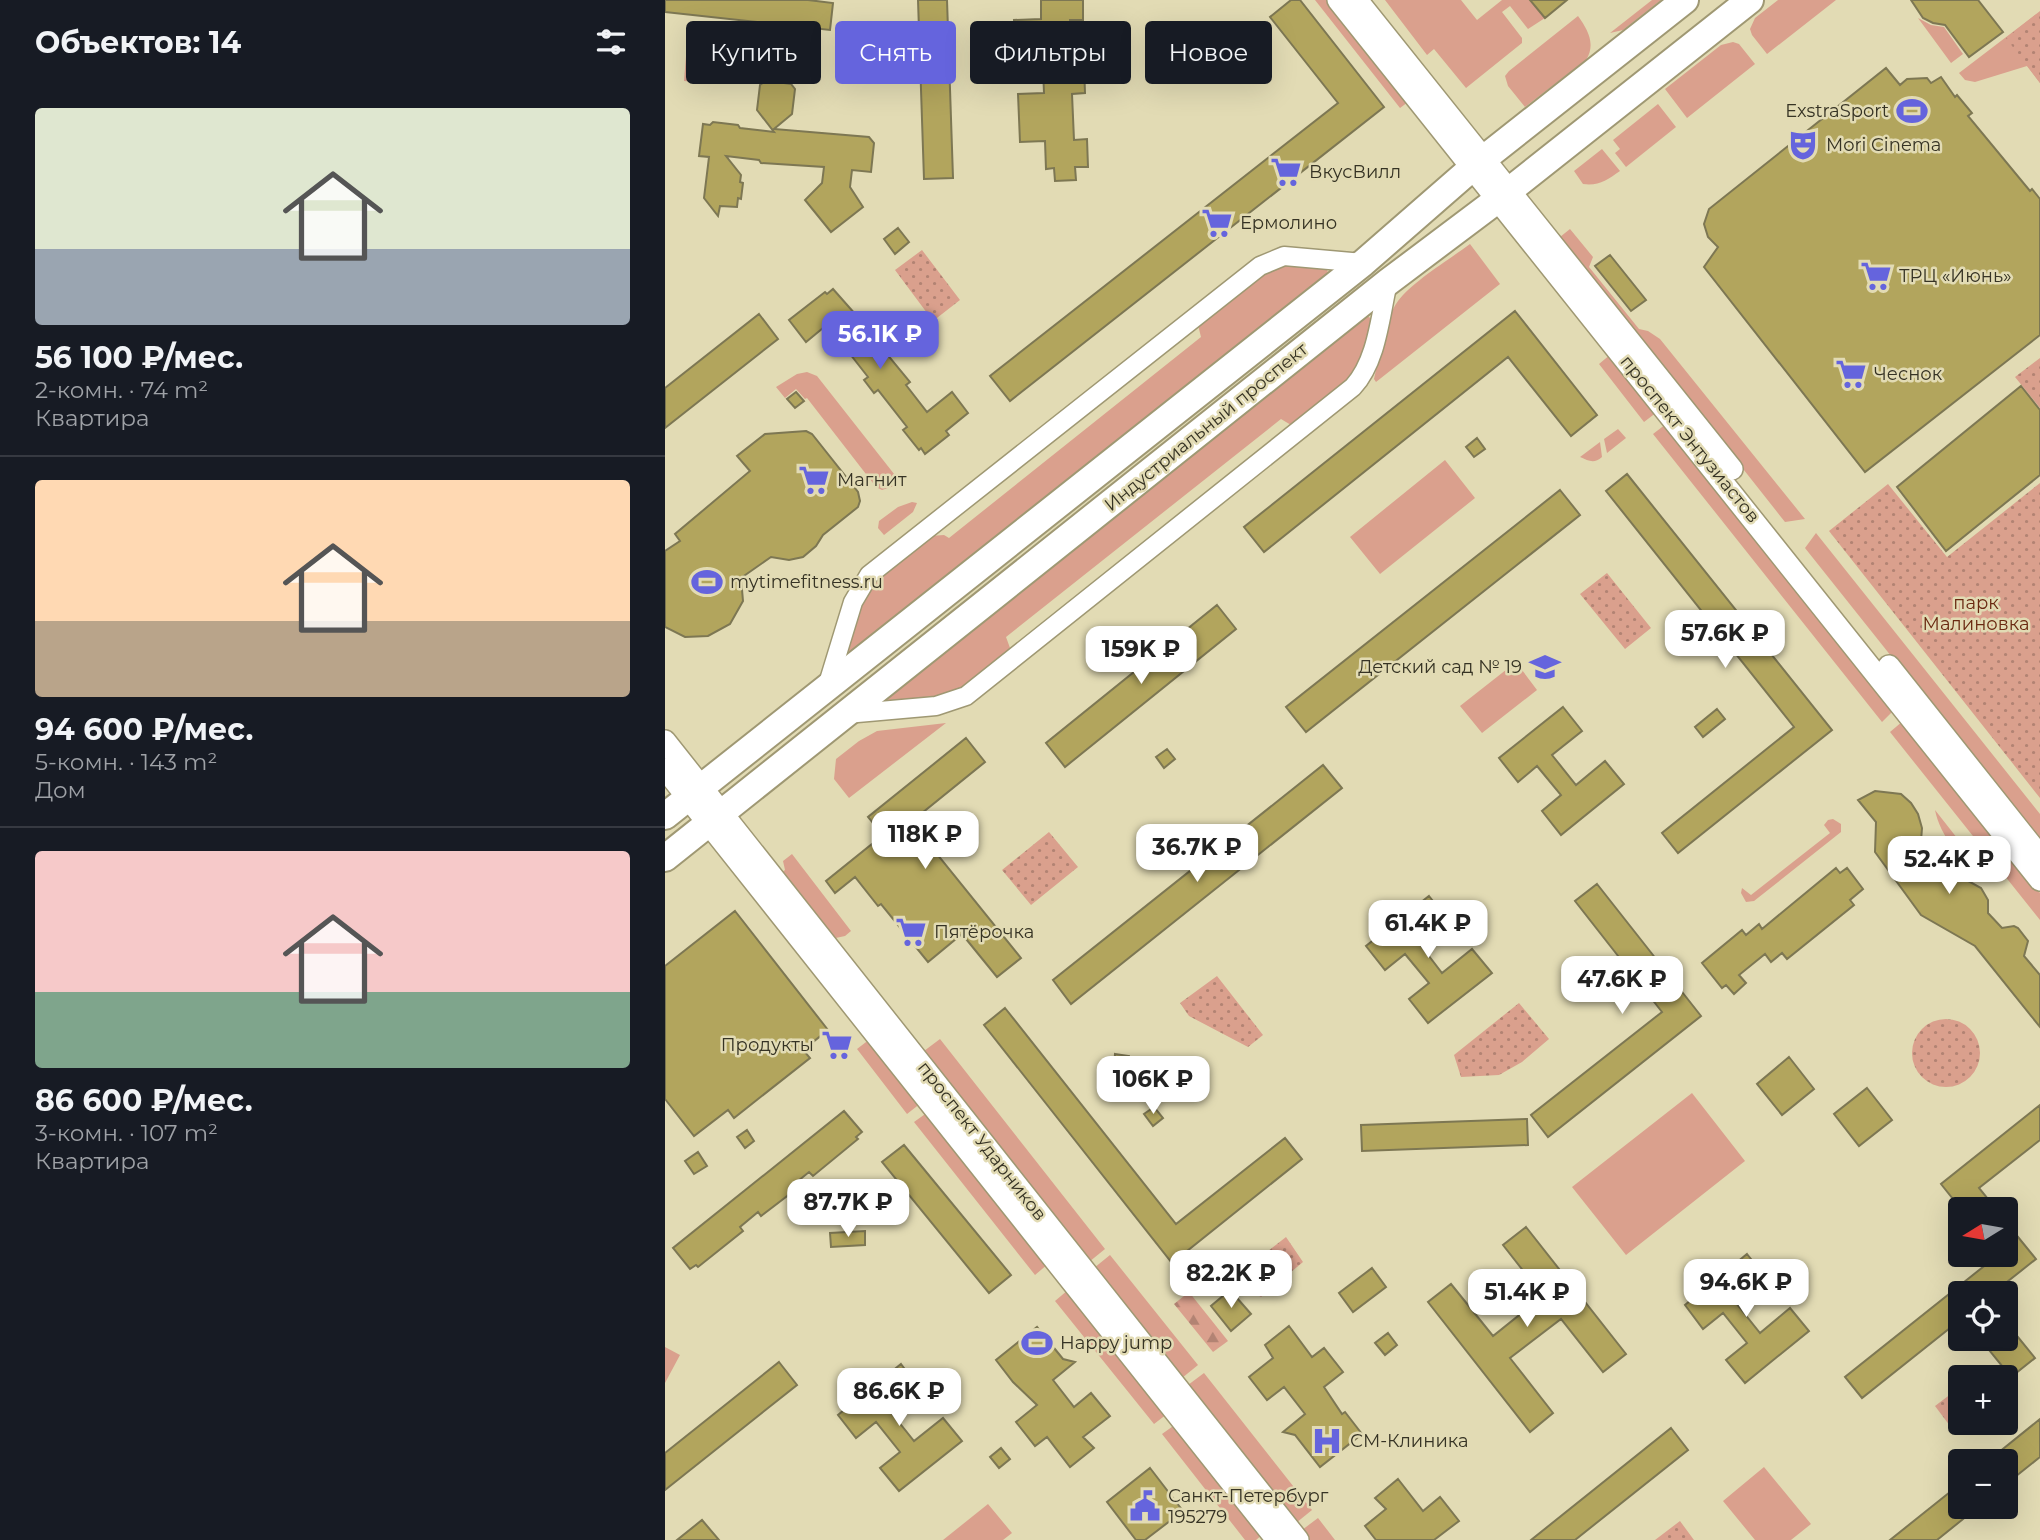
<!DOCTYPE html>
<html lang="ru">
<head>
<meta charset="utf-8">
<style>
  body { margin:0; font-family:Montserrat,sans-serif; background:#20242c; color:#f1f3f6; height:100vh; display:flex; flex-direction:column; font-size:26px; white-space:nowrap }
  * { box-sizing:border-box; margin:0 }
  p { font-size:23px; color:#9ea1a6 }
  .icon { flex:none; width:38px; height:38px; fill:none; stroke:currentColor; stroke-width:2; stroke-linecap:round; stroke-linejoin:round }
  .map { position:relative; flex:1; overflow:hidden }
  .side { display:flex; flex-direction:column; background:#171b24; width:665px }
  .side>* { flex:none }
  .guide { position:absolute; left:21px; top:21px; width:665px; height:63px; display:flex; gap:14px }
  .needle { width:46px; rotate:259deg }
  .buttons { position:absolute; left:1283px; top:1197px; display:grid; gap:14px }
  .buttons a { display:grid; place-items:center; width:70px; height:70px; border-radius:7px; background:#171b24; box-shadow:0 7px 28px #0002; font-size:35px }
  .price { position:absolute; translate:-50% -60px; padding:0 16px; border-radius:14px; background:#fff; color:#222; font-size:23px; line-height:46px; filter:drop-shadow(0 2px 4px #0008) }
  .price::after { content:''; position:absolute; left:50%; top:42px; width:21px; height:16px; margin-left:-10px; background:inherit; clip-path:polygon(0 0,100% 0,50% 100%) }
  .price.selected { background:#6564dd; color:#fff }
  ul { padding:0; list-style:none }
  li { display:grid; align-content:center; gap:14px; height:371px; padding:0 35px }
  li+li { border-top:2px solid #363941 }
  li span { display:grid; place-items:center; height:217px; border-radius:7px; color:#555 }
  li>.icon { margin-inline-start:auto }
  span .icon { width:126px; height:126px; fill:#fffc; stroke-width:1 }
  li b { font-size:30px }
  h2 { display:flex; justify-content:space-between; align-items:center; height:84px; padding:0 35px; font-size:30px }
  .chip { padding:0 24px; border-radius:7px; background:#171b24; box-shadow:0 7px 28px #0002; font-size:24px; line-height:63px }
  .chip.selected { background:#6564dd; color:#fff }
  main { display:flex; flex:1; min-height:0 }
  .map>svg:first-child { display:block }
  .green { fill:#daa08d }
  .forest { fill:url(#forest-firs) }
  .park { fill:url(#park-dots) }
  .building { fill:#b2a55d; stroke:#7d7753; stroke-width:2 }
  .lines { fill:none; stroke-linecap:round; stroke-linejoin:round }
  .minor-casing { stroke:#9f9873; stroke-width:21 }
  .tertiary-casing { stroke:#9f9873; stroke-width:24 }
  .primary-casing { stroke:#9f9873; stroke-width:30 }
  .minor { stroke:#fff; stroke-width:18 }
  .tertiary { stroke:#fff; stroke-width:21 }
  .primary { stroke:#fff; stroke-width:26 }
  .labels { text-anchor:middle; dominant-baseline:central; stroke-width:5; stroke-linejoin:round; paint-order:stroke }
  .poi-label { font-size:18px; fill:#363324; stroke:#e2dbb4; text-anchor:start }
  .street-label { font-size:18px; fill:#363324; stroke:#e2dbb4 }
  .park-label { font-size:18px; fill:#6a2911; stroke:#e2dbb4 }
</style>
</head>
<body>
<main>
<section class="side">
<h2>Объектов: 14<svg class="icon" aria-label="filters" viewBox="0 0 24 24"><path d="M4 7h16M4 17h16"/><circle cx="9" cy="7" r="2"/><circle cx="15" cy="17" r="2"/></svg></h2>
<ul>
<li><span style="background:linear-gradient(#dfe7d0 65%,#9aa5b1 0)"><svg class="icon" aria-label="home" viewBox="0 0 24 24"><path d="M3 11l9-7 9 7M6 9v11h12V9"/></svg></span><div><b>56 100 ₽/мес.</b><p>2-комн. · 74 m²</p><p>Квартира</p></div></li>
<li><span style="background:linear-gradient(#ffd9b3 65%,#b9a48a 0)"><svg class="icon" aria-label="home" viewBox="0 0 24 24"><path d="M3 11l9-7 9 7M6 9v11h12V9"/></svg></span><div><b>94 600 ₽/мес.</b><p>5-комн. · 143 m²</p><p>Дом</p></div></li>
<li><span style="background:linear-gradient(#f6c9c9 65%,#7fa58c 0)"><svg class="icon" aria-label="home" viewBox="0 0 24 24"><path d="M3 11l9-7 9 7M6 9v11h12V9"/></svg></span><div><b>86 600 ₽/мес.</b><p>3-комн. · 107 m²</p><p>Квартира</p></div></li>
</ul>
</section>
<div class="map">
<svg width="1375" height="1540" viewBox="0 0 1375 1540">
  <defs>
    <pattern id="forest-firs" width="22" height="20" patternUnits="userSpaceOnUse" patternTransform="scale(1.75)"><rect width="22" height="20" fill="#daa08d"/><path d="M5 1l3.5 6h-7zM16 11l3.5 6h-7z" fill="#b28373"/></pattern>
    <pattern id="park-dots" width="8" height="8" patternUnits="userSpaceOnUse" patternTransform="scale(1.75)"><rect width="8" height="8" fill="#daa08d"/><path d="M2 2h.1M6 6h.1" fill="none" stroke="#b28373" stroke-width="1.8" stroke-linecap="round"/></pattern>
  </defs>
  <rect width="100%" height="100%" fill="#e2dbb4"/>
  <path class="green" d="M650 0H662L743 102 735 108Z
    M720 0H796L812 20 837 0H865L880 18 863 29 845 6 837 12 857 38V43L801 88 769 49 762 55Z
    M987 0H996L958 30 945 33Z
    M1113 0H1171L1102 54 1087 35 1085 29 1090 18Z
    M1375 13V83L1362 66 1310 82 1300 80 1294 73 1370 15Z
    M913 16C923 30 931 44 921 60L860 107 843 86 840 76 844 71Z
    M1253 18 1266 25 1279 27 1298 54 1286 63Z
    M1068 42 1074 44 1090 64 1022 118 1000 89 1056 45Z
    M993 104 1011 127 961 167 950 153 955 149 948 140Z
    M937 149 955 171C942 180 934 186 918 184L909 171Z
    M905 229 928 257 924 267 974 329 983 331 995 339 1140 519 1120 522 895 237Z
    M805 244 835 284 711 382 709 379C715 355 718 322 733 301 747 282 785 259 805 244Z
    M618 263 661 266 663 273 186 653H181L195 603 208 581 265 536 279 535 284 538 536 337 533 325 598 271Z
    M703 316 707 320 699 354 689 376 631 424 626 425 616 419 341 637 345 648 342 653 296 688 276 698 223 702 222 697 698 317Z
    M946 354 992 412 979 422 934 364Z
    M142 372 152 376 233 479 229 486 217 490 211 487 142 398 140 399 131 389 120 398 111 387 132 374Z
    M1001 424 1229 710 1217 722 988 434Z
    M953 429 961 438 942 453 939 439Z
    M935 442 937 457C929 464 924 461 915 457Z
    M780 460 810 498 715 574 685 537Z
    M247 502 252 503 248 512 219 535 213 528 214 521 233 507Z
    M1151 533 1375 814V843L1140 548Z
    M851 662 872 690 817 733 795 706Z
    M1238 721 1375 893V920L1225 732Z
    M281 723 184 798 169 779 171 759 194 741 212 731Z
    M1270 810 1318 871C1295 861 1275 835 1270 810Z
    M1168 819 1176 824V832L1089 901 1081 902 1076 893 1077 888 1086 895 1165 833 1159 825 1163 820Z
    M127 854 186 931 180 936 166 939 115 874 120 870 118 861Z
    M205 1039 256 1103 242 1114 192 1049Z
    M275 1039 440 1249 424 1262 259 1051Z
    M1027 1093 1080 1161 961 1255 907 1187Z
    M263 1112 383 1264 370 1275 249 1122Z
    M445 1255 533 1365 517 1378 429 1268Z
    M403 1290 502 1414 489 1424 390 1301Z
    M0 1347 15 1355 0 1383Z
    M539 1373 647 1510 631 1523 523 1385Z
    M511 1424 598 1534 591 1540H580L497 1434Z
    M1099 1467 1146 1524 1126 1540H1090L1058 1501Z
    M323 1504 347 1533 338 1540H278Z
    M653 1518 670 1540H645L637 1530Z"/>
  <path class="forest" d="M524 1292 563 1341 548 1352 509 1304Z"/>
  <path class="park" d="M1375 11V83L1341 38Z
    M21 56 84 62 83 71 43 68 41 83 19 81Z
    M257 250 295 300 268 321 230 270Z
    M1375 358V408L1350 377Z
    M1375 483V798L1164 531 1223 484 1282 557Z
    M942 573 986 628 960 649 915 594Z
    M384 832 413 867 366 905 337 870Z
    M552 976 598 1035 583 1047 524 1016 515 1003Z
    M854 1003 884 1039 857 1062 834 1075 796 1077 789 1055Z
    M1247 1053a34 34 0 1 1 68 0a34 34 0 1 1-68 0Z
    M621 1237 638 1262 596 1297 566 1280Z
    M1295 1387V1423H1298L1288 1430 1270 1406Z
    M1015 1521 1029 1540H990Z"/>
  <path class="building" d="M0 0H143L168 3 165 30 0 12Z
    M253 0H282L288 178 259 179Z
    M376 0H418V20H405V33L407 65H419L420 93 407 94 409 140 422 139 423 167H410L411 180 390 181 389 168 381 169 380 141 355 142 353 94 379 93 378 68 352 69 349 20 376 19Z
    M626 0H635L719 107 345 401 325 376 673 103 605 17Z
    M865 0H902L880 18Z
    M1246 0H1313L1338 32 1304 57 1280 25 1268 23 1258 18Z
    M1221 68 1235 85 1242 79 1262 78 1266 83 1276 77 1290 97 1292 95 1307 113 1303 116 1365 191 1367 189 1375 199V335L1200 472 1039 267 1053 247 1043 237 1039 224 1044 209Z
    M112 72 111 82 126 84 130 89 127 114 109 129 204 137 209 143 206 172 187 170 185 187 198 207 166 232 140 200 157 183 159 167 96 163 94 160 61 156 76 175 75 182 78 183 76 199 73 198 72 207 55 206 53 216 39 198 44 157 34 156 38 124 45 125 48 122 73 125 75 128 109 132 92 110 95 85Z
    M233 228 244 242 230 254 219 239Z
    M945 255 981 300 966 311 930 266Z
    M168 289 199 324 194 327 213 351 217 348 245 382 241 385 262 412 287 392 303 413 281 431 284 435 260 454 256 448 254 450 238 430 242 427 213 390 209 393 199 380 203 377 167 331 163 335 158 328 141 342 124 320 160 292 162 294Z
    M850 311 932 415 906 436 843 357 599 552 579 527Z
    M94 314 113 339 0 428V388Z
    M1356 386 1375 410V475L1281 551 1232 487Z
    M131 392 139 401 130 408 122 399Z
    M141 431 147 434 193 492 195 501 193 507 158 535 151 546 138 557 124 560 106 557 76 578 78 601 65 624 43 636 20 637 0 627V551L15 541 10 534 85 471 72 456 100 434Z
    M812 438 820 449 809 457 801 447Z
    M962 474 1167 730 1013 853 997 833 1129 727 941 491Z
    M895 490 915 515 641 732 621 707Z
    M552 605 571 629 400 767 381 743Z
    M898 707 917 731 887 755 911 785 940 761 959 784 896 835 877 811 896 795 872 766 853 782 834 758Z
    M1052 709 1060 719 1038 737 1030 727Z
    M301 738 320 762 246 822 356 958 332 977 297 934 263 962 216 904 213 906 190 877 170 893 161 881 218 835 203 817Z
    M502 749 510 759 499 768 491 757Z
    M658 765 677 788 406 1004 388 980Z
    M1210 791 1236 794 1246 803 1253 814 1257 828 1256 841 1276 866 1316 888 1323 900V913L1337 928 1349 926 1353 928 1363 941 1359 956 1375 975V1027L1310 946 1256 915 1210 852 1211 822 1193 800Z
    M1171 868 1175 873 1182 868 1198 889 1185 900 1189 905 1122 959 1117 953 1106 962 1100 954 1074 975 1081 983 1069 994 1061 985 1057 988 1037 963 1077 930 1081 935 1094 924 1097 929Z
    M932 884 1036 1016 883 1137 866 1115 997 1012 910 901Z
    M764 896 783 920 754 943 777 973 807 949 827 973 763 1023 744 999 764 983 740 954 720 970 701 946Z
    M70 911 163 1030 138 1050 145 1058 69 1118 63 1110 29 1136 0 1099V966Z
    M340 1008 511 1224 620 1138 637 1159 507 1263 319 1025Z
    M450 1054 464 1056 463 1070 449 1069Z
    M1124 1057 1149 1089 1117 1115 1092 1084Z
    M1202 1088 1227 1120 1194 1146 1169 1114Z
    M1375 1105V1140L1314 1188 1331 1209H1296L1276 1184Z
    M489 1107 498 1118 488 1126 479 1114Z
    M179 1111 197 1132 191 1137 193 1139 148 1176 144 1172 127 1186 130 1190 96 1216 93 1212 75 1227 78 1231 33 1267 31 1265 25 1269 8 1248Z
    M862 1119 863 1145 697 1151 696 1125Z
    M82 1130 89 1141 80 1148 72 1137Z
    M239 1145 346 1275 324 1293 217 1162Z
    M33 1152 42 1166 29 1174 20 1161Z
    M1340 1221 1371 1259 1328 1293H1295V1320L1197 1398 1180 1377 1333 1255H1340Z
    M861 1227 961 1354 938 1372 896 1319 845 1358 888 1413 865 1432 763 1302 786 1284 828 1336 878 1296 838 1245Z
    M200 1231V1245L166 1247 165 1233Z
    M1082 1254 1101 1278 1071 1303 1095 1333 1125 1308 1144 1331 1080 1383 1061 1360 1082 1343 1058 1313 1038 1329 1020 1305Z
    M707 1268 721 1287 688 1312 674 1293Z
    M565 1290 586 1314 566 1331 546 1306Z
    M624 1326 647 1357 659 1348 678 1372 659 1387 677 1414 680 1412 697 1434 655 1467 630 1435 618 1432 640 1414 619 1387 602 1400 584 1377 608 1358 600 1345Z
    M372 1327 398 1359 410 1362 388 1380 409 1407 426 1393 445 1416 418 1437 429 1448 405 1467 382 1437 370 1446 351 1422 372 1405 348 1382 331 1360Z
    M1348 1331 1370 1358 1346 1377 1324 1350Z
    M723 1333 732 1345 720 1355 710 1343Z
    M114 1362 132 1385 0 1490V1453Z
    M236 1364 254 1388 225 1411 249 1441 278 1418 297 1441 234 1491 215 1468 235 1452 211 1422 191 1438 173 1415Z
    M1375 1419V1457L1340 1485V1461H1323Z
    M1006 1428 1023 1450 910 1540H866Z
    M336 1448 345 1459 334 1468 325 1457Z
    M485 1468 518 1511 480 1540H471L442 1502Z
    M733 1479 758 1511 775 1497 794 1521 769 1540H711L700 1526 721 1509 710 1498Z
    M1295 1484V1507H1313L1272 1540H1225Z
    M37 1520 54 1540H12Z"/>
  <g class="lines">
    <g class="minor-casing">
      <path id="minor" d="M162 687 188 602 204 575 595 266 619 256 698 263
        M181 714 271 706 301 696 688 387C712 361 715 317 723 282"/>
    </g>
    <g class="tertiary-casing">
      <path id="tertiary" d="M673 0 1375 880
        M692 0 1067 469
        M1224 666 1375 856
        M0 741 633 1540
        M0 769 612 1540"/>
    </g>
    <g class="primary-casing">
      <path id="primary" d="M0 816 698 263 807 168 1020 0
        M0 858 723 282 840 194 1085 0"/>
    </g>
    <use href="#minor" class="minor"/>
    <use href="#tertiary" class="tertiary"/>
    <use href="#primary" class="primary"/>
  </g>
  <defs>
    <g id="stadium-bare" transform="scale(2.415)"><path d="M0-5a6.5 5 0 1 0 0 10a6.5 5 0 1 0 0-10ZM-3.5-1.8h7v3.6h-7Z" fill="#6564dd" stroke="#e2dbb4" stroke-width="2.5" paint-order="stroke"/></g>
    <g id="theatre-bare" transform="scale(2.415)"><path d="M-5-5.5Q0-4 5-5.5V0Q5 5 0 6Q-5 5-5 0ZM-3.3-2.5H-1v1.5H-3.3ZM1-2.5H3.3v1.5H1ZM-2.8 1Q0 5.5 2.8 1Z" fill="#6564dd" stroke="#e2dbb4" stroke-width="2.5" paint-order="stroke"/></g>
    <g id="supermarket-bare" transform="scale(2.415)"><path d="M-6-5.5h2.5l.6 2H6L4.5 2H-2.5L-4.4-4H-6ZM-1.5 3.2a1.3 1.3 0 1 0 .1 0ZM3 3.2a1.3 1.3 0 1 0 .1 0Z" fill="#6564dd" stroke="#e2dbb4" stroke-width="2.5" paint-order="stroke"/></g>
    <g id="school-bare" transform="scale(2.415)"><path d="M0-5L7-2L0 1L-7-2ZM-4 1L0 2.5L4 1V4Q0 6-4 4Z" fill="#6564dd" stroke="#e2dbb4" stroke-width="2.5" paint-order="stroke"/></g>
    <g id="hospital-bare" transform="scale(2.415)"><path d="M-5-5h3v3.5h4V-5h3V5h-3V1.5h-4V5h-3Z" fill="#6564dd" stroke="#e2dbb4" stroke-width="2.5" paint-order="stroke"/></g>
    <g id="civic-bare" transform="scale(2.415)"><path d="M-.6-6.5H3V-4.5H.6V-3L4-1V1h2V6H-6V1h2V-1L-.6-3ZM-1.2 2.5V6h2.4V2.5Z" fill="#6564dd" stroke="#e2dbb4" stroke-width="2.5" paint-order="stroke"/></g>
  </defs>
  <g fill-rule="evenodd">
    <use href="#stadium-bare" x="1247" y="111"/>
    <use href="#theatre-bare" x="1138" y="145"/>
    <use href="#supermarket-bare" x="621" y="172"/>
    <use href="#supermarket-bare" x="552" y="223"/>
    <use href="#supermarket-bare" x="1211" y="276"/>
    <use href="#supermarket-bare" x="1186" y="374"/>
    <use href="#supermarket-bare" x="149" y="480"/>
    <use href="#stadium-bare" x="42" y="582"/>
    <use href="#school-bare" x="880" y="667"/>
    <use href="#supermarket-bare" x="246" y="932"/>
    <use href="#supermarket-bare" x="172" y="1045"/>
    <use href="#stadium-bare" x="372" y="1343"/>
    <use href="#hospital-bare" x="662" y="1441"/>
    <use href="#civic-bare" x="480" y="1506"/>
  </g>
  <g class="labels">
    <g class="poi-label">
      <text x="1224" y="111" text-anchor="end">ExstraSport</text>
      <text x="1161" y="145">Mori Cinema</text>
      <text x="644" y="172">ВкусВилл</text>
      <text x="575" y="223">Ермолино</text>
      <text x="1234" y="276">ТРЦ «Июнь»</text>
      <text x="1209" y="374">Чеснок</text>
      <text x="172" y="480">Магнит</text>
      <text x="65" y="582">mytimefitness.ru</text>
      <text x="857" y="667" text-anchor="end">Детский сад № 19</text>
      <text x="269" y="932">Пятёрочка</text>
      <text x="149" y="1045" text-anchor="end">Продукты</text>
      <text x="395" y="1343">Happy jump</text>
      <text x="685" y="1441">СМ-Клиника</text>
      <text x="503" y="1496">Санкт-Петербург<tspan x="503" dy="21">195279</tspan></text>
    </g>
    <g class="street-label">
      <text transform="translate(541 427) rotate(-39)">Индустриальный проспект</text>
      <text transform="translate(1025 439) rotate(51)">проспект Энтузиастов</text>
      <text transform="translate(317 1141) rotate(52)">проспект Ударников</text>
    </g>
    <g class="park-label">
      <text x="1311" y="603">парк<tspan x="1311" dy="21">Малиновка</tspan></text>
    </g>
  </g>
</svg>
<div class="buttons">
<a><svg class="needle" viewBox="-14 -14 28 28"><path d="M0-13l5 13h-10z" fill="#e53935"/><path d="M0 13l5-13h-10z" fill="#9ea1a6"/></svg></a>
<a><svg class="icon" aria-label="locate" viewBox="0 0 24 24"><circle cx="12" cy="12" r="6"/><path d="M12 2v4M12 18v4M2 12h4M18 12h4"/></svg></a>
<a>+</a>
<a>−</a>
</div>
<b class="price selected" style="left:215px;top:371px">56.1K ₽</b>
<b class="price" style="left:1060px;top:670px">57.6K ₽</b>
<b class="price" style="left:476px;top:686px">159K ₽</b>
<b class="price" style="left:260px;top:871px">118K ₽</b>
<b class="price" style="left:532px;top:884px">36.7K ₽</b>
<b class="price" style="left:1284px;top:896px">52.4K ₽</b>
<b class="price" style="left:763px;top:960px">61.4K ₽</b>
<b class="price" style="left:957px;top:1016px">47.6K ₽</b>
<b class="price" style="left:488px;top:1116px">106K ₽</b>
<b class="price" style="left:183px;top:1239px">87.7K ₽</b>
<b class="price" style="left:566px;top:1310px">82.2K ₽</b>
<b class="price" style="left:1081px;top:1319px">94.6K ₽</b>
<b class="price" style="left:862px;top:1329px">51.4K ₽</b>
<b class="price" style="left:234px;top:1428px">86.6K ₽</b>
<div class="guide">
<a class="chip">Купить</a>
<a class="chip selected">Снять</a>
<a class="chip">Фильтры</a>
<a class="chip">Новое</a>
</div>
</div>
</main>
</body>
</html>
